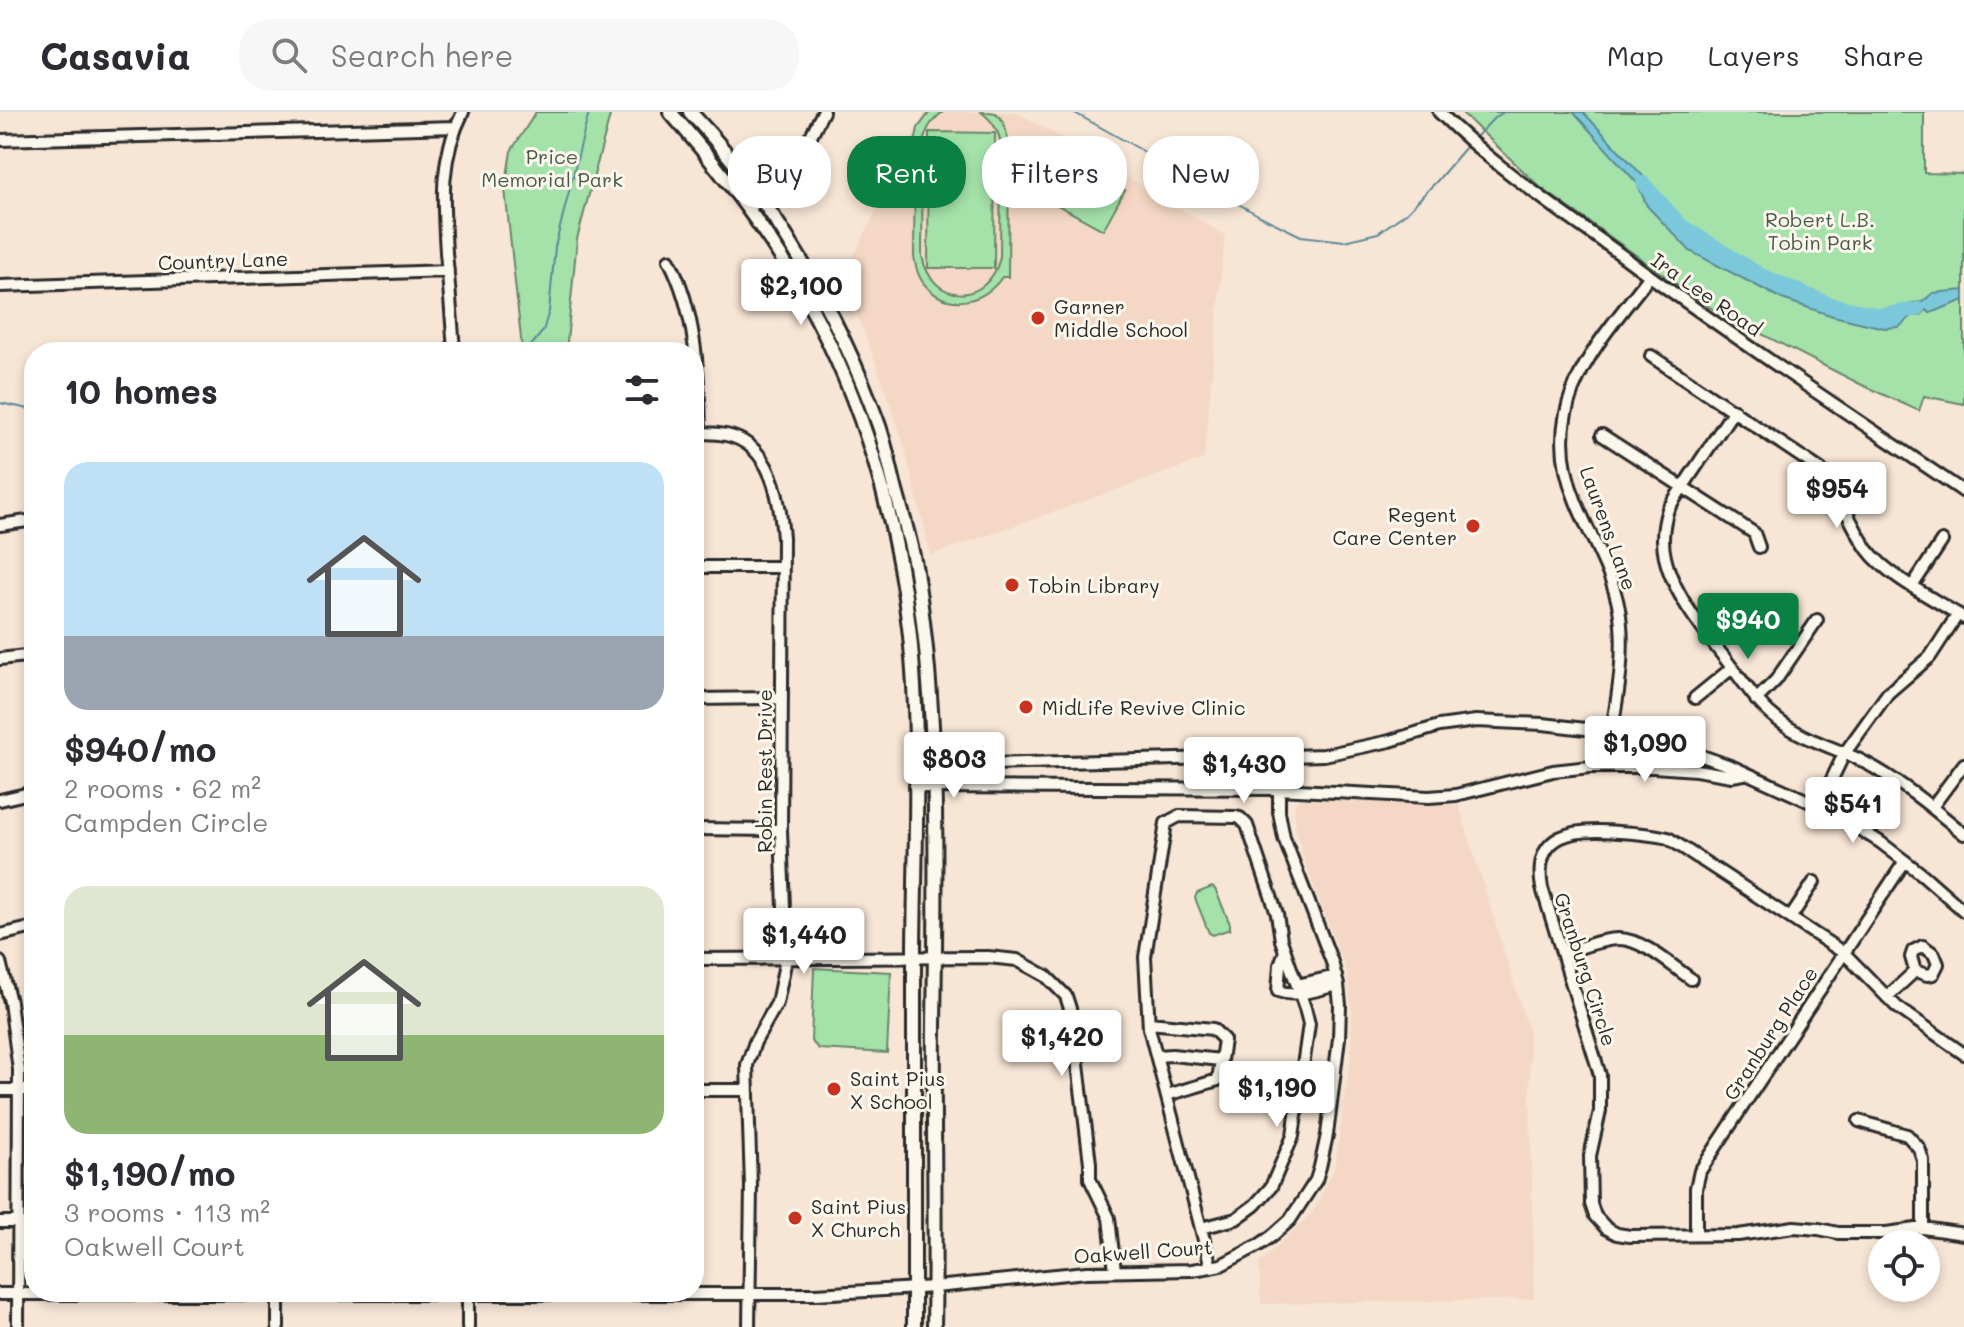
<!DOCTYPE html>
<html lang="en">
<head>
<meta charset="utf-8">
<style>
  body { margin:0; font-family:Mali,sans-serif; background:#f7f7f7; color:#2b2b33; height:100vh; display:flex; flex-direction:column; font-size:30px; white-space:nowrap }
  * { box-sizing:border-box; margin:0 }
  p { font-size:26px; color:#7c7c81 }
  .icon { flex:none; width:44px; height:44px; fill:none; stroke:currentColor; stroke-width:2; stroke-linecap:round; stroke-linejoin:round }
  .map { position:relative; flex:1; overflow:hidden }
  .sheet { position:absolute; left:24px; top:230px; width:680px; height:960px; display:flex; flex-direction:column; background:#fff; border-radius:32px; box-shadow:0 4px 12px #0003 }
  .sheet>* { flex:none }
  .guide { position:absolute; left:728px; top:24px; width:760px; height:72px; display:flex; gap:16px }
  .fabs { position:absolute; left:1868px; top:1118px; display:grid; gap:16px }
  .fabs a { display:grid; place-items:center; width:72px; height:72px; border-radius:50%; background:#fff; box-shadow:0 4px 12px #0003; font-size:40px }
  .price { position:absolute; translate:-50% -68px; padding:0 18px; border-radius:8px; background:#fff; color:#222; font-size:26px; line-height:52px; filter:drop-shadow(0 2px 4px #0008) }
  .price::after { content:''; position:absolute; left:50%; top:48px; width:24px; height:18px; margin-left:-12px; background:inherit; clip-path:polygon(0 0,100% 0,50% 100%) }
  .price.current { background:#0b8043; color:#fff }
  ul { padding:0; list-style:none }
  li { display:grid; align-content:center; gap:16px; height:424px; padding:0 40px }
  li span { display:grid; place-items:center; height:248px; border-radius:24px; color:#555 }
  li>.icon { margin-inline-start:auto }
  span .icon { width:144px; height:144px; fill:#fffc; stroke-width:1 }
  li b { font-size:34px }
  h2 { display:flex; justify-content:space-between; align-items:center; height:96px; padding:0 40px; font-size:34px }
  .pill { padding:0 28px; border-radius:32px; background:#fff; box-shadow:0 4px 12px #0003; font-size:28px; line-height:72px }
  .pill.current { background:#0b8043; color:#fff }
  header { display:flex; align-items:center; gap:48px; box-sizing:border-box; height:112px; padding:0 40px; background:#fff; border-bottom:2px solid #e1e1e2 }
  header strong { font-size:38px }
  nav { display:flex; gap:44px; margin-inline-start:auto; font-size:28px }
  .search { width:560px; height:72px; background:#f7f7f7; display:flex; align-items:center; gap:20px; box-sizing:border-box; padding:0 28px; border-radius:32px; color:#7c7c81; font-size:30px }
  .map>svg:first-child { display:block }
  .built { fill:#f4d8c5 }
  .green { fill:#a4e2aa; stroke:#68866a; stroke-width:2 }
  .water { fill:#7cc8db; stroke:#5c8995; stroke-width:2 }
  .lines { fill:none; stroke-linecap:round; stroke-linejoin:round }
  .stream { stroke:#5c8995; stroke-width:2 }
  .river { stroke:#7cc8db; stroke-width:14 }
  .minor-casing { stroke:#2b2b2b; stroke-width:16 }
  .major-casing { stroke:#2b2b2b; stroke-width:18 }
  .minor { stroke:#fbf7ec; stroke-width:10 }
  .major { stroke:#fbf7ec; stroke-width:12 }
  .poi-dot { fill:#c8321e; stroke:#fbf7ec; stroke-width:3 }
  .labels { text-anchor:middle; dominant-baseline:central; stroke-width:6; stroke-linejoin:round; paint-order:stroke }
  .park-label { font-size:20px; fill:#49594b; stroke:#fbf7ec }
  .street-label { font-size:20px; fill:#2b2b2b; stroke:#fbf7ec }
  .poi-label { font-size:20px; fill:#2b2b2b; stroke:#fbf7ec; text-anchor:start }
</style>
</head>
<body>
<header>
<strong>Casavia</strong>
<div class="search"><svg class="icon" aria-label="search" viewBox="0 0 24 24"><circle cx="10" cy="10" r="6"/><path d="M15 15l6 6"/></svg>Search here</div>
<nav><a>Map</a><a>Layers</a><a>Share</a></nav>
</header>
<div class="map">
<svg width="1964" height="1215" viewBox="0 0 1964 1215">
  <rect width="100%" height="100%" fill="#f7e5d5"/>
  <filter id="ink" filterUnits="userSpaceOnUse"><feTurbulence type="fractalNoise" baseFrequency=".0125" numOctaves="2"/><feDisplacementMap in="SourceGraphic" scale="16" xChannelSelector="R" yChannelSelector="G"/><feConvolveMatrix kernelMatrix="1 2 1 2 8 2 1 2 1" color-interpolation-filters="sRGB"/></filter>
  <g filter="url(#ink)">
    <path class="built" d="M925 0H1017L1225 123 1204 347 931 443 903 329 874 246 843 166Z
      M1299 687 1459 693 1529 921 1534 1187 1261 1192 1259 1151 1313 1100 1334 1057 1351 945 1352 900 1347 861 1306 753 1296 719 1294 693Z
      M31 989H34V1170H31Z"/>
    <path class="green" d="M536 0H611L577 127 566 240H490L522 236 505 77 511 39Z
      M930 0H943C931 9 926 17 923 32L922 144C932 194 989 194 1000 145L1001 32C998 18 993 9 981 0 983 0 993 0 995 1 1004 5 1007 22 1009 32L1008 165H1002C985 191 948 199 926 174 918 166 916 155 914 145L915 31 918 16Z
      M1461 0H1924V61L1964 62V292L1924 284 1919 299 1860 272 1709 195 1540 75Z
      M929 20 995 21 994 156H928Z
      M1052 38 1125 78 1103 118 1030 78Z
      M1212 775 1215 777 1230 812V817L1213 823 1209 821 1195 786 1197 781Z
      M814 856 891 860 887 941 819 937 811 929Z"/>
    <path class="water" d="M1573 0H1583L1644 65 1665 101 1673 110 1706 135 1736 151 1759 157 1804 184 1822 190 1882 207 1896 205 1904 195 1912 191 1922 190 1933 181 1964 178V188L1930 201 1926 198 1921 203 1912 204 1899 215 1884 216 1833 204 1782 187 1690 139 1647 94 1637 71Z"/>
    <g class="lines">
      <path class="stream" d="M1073 0 1260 104 1301 124 1344 129 1378 121 1406 101 1437 69 1466 35
        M1476 25 1494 6 1504 0
        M526 240 543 219 549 199 555 135 589 0
        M0 291 34 298"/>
      <path class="river" d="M1643 71 1682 114 1761 163 1830 192 1880 203 1918 197"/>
      <g class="minor-casing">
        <path id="minor" d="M1439 0C1493 54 1558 97 1620 142 1732 225 1849 302 1964 380
          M0 28 455 15
          M748 96 778 77 789 67 823 0
          M669 148C696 199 699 264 700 321
          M0 174 448 159
          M454 240C452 207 449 174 446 140 443 90 439 47 463 0
          M1651 244 1821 358C1841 382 1850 413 1868 438 1887 464 1936 488 1964 506
          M1734 298 1668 397C1663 413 1661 428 1665 445 1673 483 1707 523 1730 553 1746 573 1758 593 1778 608 1802 627 1833 635 1860 648 1898 667 1932 695 1964 722
          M694 322C704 321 716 321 726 323 772 332 780 388 783 426L781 718 786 847 777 891 755 930 747 953 751 1074 749 1215
          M1602 323 1754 421 1759 435
          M0 413 34 408
          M694 455H783
          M1913 473 1942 429
          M0 547 34 543
          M1695 586 1732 556
          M694 587 781 586
          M1756 588 1776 568 1817 508
          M915 654 1324 643 1390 629 1439 614 1476 609 1543 612 1611 620 1688 639 1733 655 1830 699 1880 730 1923 763 1964 799
          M1606 655C1613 604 1628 549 1619 497 1612 459 1590 425 1576 390 1536 294 1595 235 1649 165
          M915 675 1279 677 1429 685 1456 683 1553 659 1590 655H1654L1696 658 1732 664 1744 662
          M0 688 34 680
          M1819 694 1844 642 1888 581 1930 545 1958 502
          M1932 695 1964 652
          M694 717 781 718
          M1791 805 1814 770
          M0 823 34 815
          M1285 839 1280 853 1278 879C1297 886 1319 877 1338 873
          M1563 841C1581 836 1601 827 1619 827 1643 827 1672 854 1691 867
          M694 847 988 845 1017 848 1046 864 1066 884 1072 903 1090 1051V1067L1109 1106 1115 1159
          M0 850 10 890 19 958 18 1215
          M1297 873 1336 864
          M1887 885 1915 859 1911 845 1913 839 1923 834 1934 842 1938 852 1933 862 1927 863 1915 859
          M1149 911 1213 917 1224 928 1218 968 1167 983
          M1964 942 1897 895 1844 841 1668 726C1652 722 1636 721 1619 720 1575 716 1532 720 1542 776L1600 963V999L1590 1044 1591 1092 1595 1104 1606 1116 1617 1122 1630 1124 1738 1123 1794 1115 1819 1117 1838 1121H1886L1923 1116 1964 1122
          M1157 944 1172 943 1221 948
          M0 978H34
          M694 978H747
          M1859 1009 1907 1023 1919 1036 1923 1048V1116
          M0 1110H19
          M1201 1116 1236 1107 1255 1093 1271 1075 1293 1024 1309 912 1305 896 1281 828 1277 802 1247 713 1240 706 1236 705 1179 704 1166 711 1145 845 1149 916 1211 1155
          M1696 1123V1076L1700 1059 1905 749
          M0 1182H816L935 1175 1087 1160 1192 1158 1211 1155 1221 1153 1259 1133 1272 1124 1290 1108 1316 1068 1320 1055 1327 1023 1339 926 1340 893 1338 873 1332 850 1284 726 1279 700V645
          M278 1215V1183
          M468 1215V1181"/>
      </g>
      <g class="major-casing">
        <path id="major" d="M670 0C722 59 771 123 809 192 863 290 896 404 909 515 921 619 915 731 914 836 913 962 915 1089 914 1215
          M690 0C771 85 838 200 878 311 886 333 890 356 896 379 904 408 913 436 917 466 940 614 936 764 934 914 933 1014 936 1115 934 1215"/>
      </g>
      <use href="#minor" class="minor"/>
      <use href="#major" class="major"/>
    </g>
  </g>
  <g class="poi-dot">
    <circle cx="1038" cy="206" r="8"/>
    <circle cx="1473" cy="414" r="8"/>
    <circle cx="1012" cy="473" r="8"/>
    <circle cx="1026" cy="595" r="8"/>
    <circle cx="834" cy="977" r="8"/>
    <circle cx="795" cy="1106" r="8"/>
  </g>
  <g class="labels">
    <g class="park-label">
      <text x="552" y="44">Price<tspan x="552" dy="23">Memorial Park</tspan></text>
      <text x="1820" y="107">Robert L.B.<tspan x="1820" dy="23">Tobin Park</tspan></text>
    </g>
    <g class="street-label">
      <text transform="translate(223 148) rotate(-2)">Country Lane</text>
      <text transform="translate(1707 182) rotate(35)">Ira Lee Road</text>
      <text transform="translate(1609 416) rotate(70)">Laurens Lane</text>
      <text transform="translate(764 659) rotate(-90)">Robin Rest Drive</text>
      <text transform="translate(1586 857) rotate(72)">Granburg Circle</text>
      <text transform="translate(1770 921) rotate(-57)">Granburg Place</text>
      <text transform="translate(1143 1139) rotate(-4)">Oakwell Court</text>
    </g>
    <g class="poi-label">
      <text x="1054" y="194">Garner<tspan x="1054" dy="23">Middle School</tspan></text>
      <text x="1457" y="402" text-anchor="end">Regent<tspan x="1457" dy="23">Care Center</tspan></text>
      <text x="1028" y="473">Tobin Library</text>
      <text x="1042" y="595">MidLife Revive Clinic</text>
      <text x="850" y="966">Saint Pius<tspan x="850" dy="23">X School</tspan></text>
      <text x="811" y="1094">Saint Pius<tspan x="811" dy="23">X Church</tspan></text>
    </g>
  </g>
</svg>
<div class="fabs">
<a><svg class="icon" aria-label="locate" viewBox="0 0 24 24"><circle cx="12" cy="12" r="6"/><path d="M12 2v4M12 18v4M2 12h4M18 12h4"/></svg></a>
</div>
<b class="price" style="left:801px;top:215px">$2,100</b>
<b class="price" style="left:1837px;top:418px">$954</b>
<b class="price current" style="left:1748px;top:549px">$940</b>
<b class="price" style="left:1645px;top:672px">$1,090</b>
<b class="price" style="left:954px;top:688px">$803</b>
<b class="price" style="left:1244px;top:693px">$1,430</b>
<b class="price" style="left:1853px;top:733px">$541</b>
<b class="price" style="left:804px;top:864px">$1,440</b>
<b class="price" style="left:1062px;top:966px">$1,420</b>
<b class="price" style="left:1277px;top:1017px">$1,190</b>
<div class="guide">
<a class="pill">Buy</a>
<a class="pill current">Rent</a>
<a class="pill">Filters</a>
<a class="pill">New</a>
</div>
<section class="sheet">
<h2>10 homes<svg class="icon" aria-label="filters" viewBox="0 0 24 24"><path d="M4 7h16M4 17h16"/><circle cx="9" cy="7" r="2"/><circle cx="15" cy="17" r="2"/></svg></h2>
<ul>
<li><span style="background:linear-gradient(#bfe0f5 70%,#9aa5b1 0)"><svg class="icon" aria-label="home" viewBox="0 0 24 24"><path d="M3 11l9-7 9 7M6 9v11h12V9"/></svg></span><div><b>$940/mo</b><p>2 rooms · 62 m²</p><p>Campden Circle</p></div></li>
<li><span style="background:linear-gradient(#dfe7d0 60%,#8fb573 0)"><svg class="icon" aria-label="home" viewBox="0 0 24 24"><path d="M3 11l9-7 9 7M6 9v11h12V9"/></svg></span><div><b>$1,190/mo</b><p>3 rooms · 113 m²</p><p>Oakwell Court</p></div></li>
</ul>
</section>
</div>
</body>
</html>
